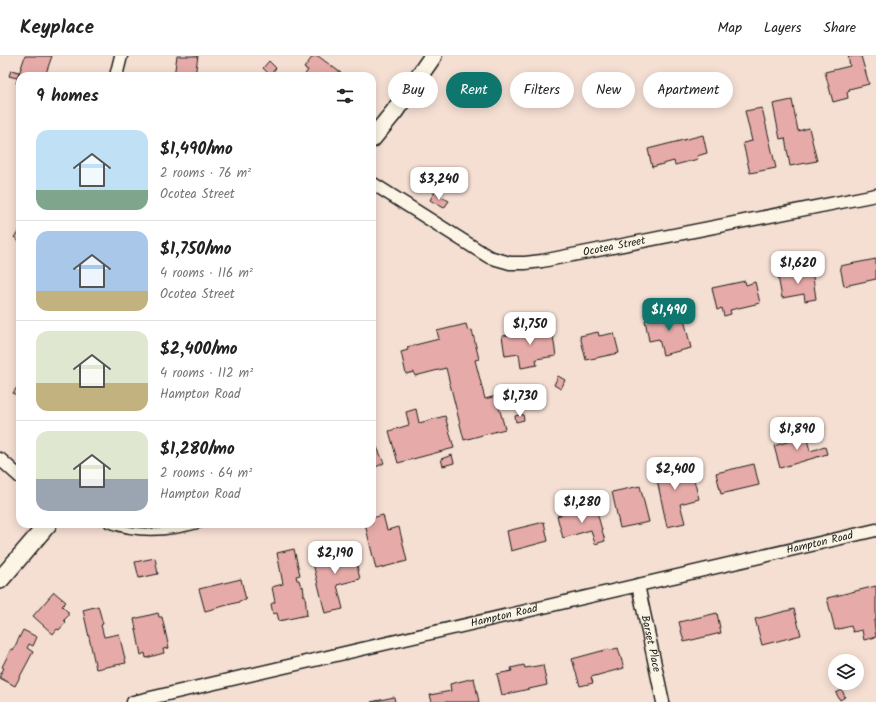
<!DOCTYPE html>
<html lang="en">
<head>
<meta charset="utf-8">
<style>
  body { margin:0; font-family:Kalam,sans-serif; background:#f2f2f2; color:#222; height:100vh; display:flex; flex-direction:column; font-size:15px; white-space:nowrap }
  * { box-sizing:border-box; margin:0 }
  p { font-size:13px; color:#767676 }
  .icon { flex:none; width:22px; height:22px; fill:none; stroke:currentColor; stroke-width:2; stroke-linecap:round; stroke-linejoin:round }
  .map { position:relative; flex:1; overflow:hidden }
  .side { position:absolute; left:16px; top:16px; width:360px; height:456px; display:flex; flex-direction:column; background:#fff; border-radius:12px; box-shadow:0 2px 10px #0003 }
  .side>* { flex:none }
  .top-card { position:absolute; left:388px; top:16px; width:380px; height:36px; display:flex; gap:8px }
  .controls { position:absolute; left:828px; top:598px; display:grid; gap:8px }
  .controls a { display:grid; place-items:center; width:36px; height:36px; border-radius:50%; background:#fff; box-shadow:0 2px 10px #0003; font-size:20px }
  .price { position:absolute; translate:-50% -34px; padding:0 9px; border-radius:8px; background:#fff; color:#222; font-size:13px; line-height:26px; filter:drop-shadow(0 1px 2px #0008) }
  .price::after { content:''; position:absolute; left:50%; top:24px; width:12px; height:9px; margin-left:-6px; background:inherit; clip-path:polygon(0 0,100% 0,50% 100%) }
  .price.on { background:#0f766e; color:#fff }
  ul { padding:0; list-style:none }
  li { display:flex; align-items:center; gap:12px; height:100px; padding:0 20px }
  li+li { border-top:1px solid #e0e0e0 }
  li span { display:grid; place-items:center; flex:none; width:112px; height:80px; border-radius:12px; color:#555 }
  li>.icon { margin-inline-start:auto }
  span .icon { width:48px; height:48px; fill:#fffc; stroke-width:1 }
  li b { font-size:17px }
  h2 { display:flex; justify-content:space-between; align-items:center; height:48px; padding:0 20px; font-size:17px }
  .chip { padding:0 14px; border-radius:18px; background:#fff; box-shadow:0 2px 10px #0003; font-size:14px; line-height:36px }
  .chip.on { background:#0f766e; color:#fff }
  header { display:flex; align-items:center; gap:24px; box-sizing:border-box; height:56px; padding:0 20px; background:#fff; border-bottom:1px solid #e0e0e0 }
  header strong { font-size:19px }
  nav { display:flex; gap:22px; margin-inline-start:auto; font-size:14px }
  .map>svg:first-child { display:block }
  .building { fill:#e6aba8; stroke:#1c1c1c }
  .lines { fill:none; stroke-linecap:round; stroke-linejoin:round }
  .lane-casing { stroke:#1c1c1c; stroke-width:9 }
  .street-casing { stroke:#1c1c1c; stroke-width:15 }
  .secondary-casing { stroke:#1c1c1c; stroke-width:20 }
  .lane { stroke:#fcf5e5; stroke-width:6 }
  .street { stroke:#fcf5e5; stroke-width:12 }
  .secondary { stroke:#fcf5e5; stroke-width:17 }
  .labels { text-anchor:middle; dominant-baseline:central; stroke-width:3.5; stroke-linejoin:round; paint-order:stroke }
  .street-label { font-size:11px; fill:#1c1c1c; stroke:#fcf5e5 }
</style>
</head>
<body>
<header>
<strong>Keyplace</strong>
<nav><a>Map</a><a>Layers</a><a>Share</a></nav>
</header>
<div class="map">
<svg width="876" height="646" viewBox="0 0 876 646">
  <rect width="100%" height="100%" fill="#f5dfd3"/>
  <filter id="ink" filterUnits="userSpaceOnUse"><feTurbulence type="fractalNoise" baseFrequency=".025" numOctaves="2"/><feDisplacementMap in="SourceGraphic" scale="8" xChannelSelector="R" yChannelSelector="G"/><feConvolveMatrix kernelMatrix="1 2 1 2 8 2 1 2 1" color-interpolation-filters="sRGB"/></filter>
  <g filter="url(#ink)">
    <path class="building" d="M25 0H52L45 20H20V29L16 27Z
      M177 0H198L195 20H174Z
      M313 0H318L341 17 339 20H304L308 14 304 12Z
      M854 0H861L869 28 849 33 850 35 847 36 848 42 833 46 825 16 850 10 848 1Z
      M269 5 276 12 270 19 263 12Z
      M11 14 19 16 17 22 9 20Z
      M792 44 798 75 809 72 817 105 790 110 785 82 780 83 773 48Z
      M762 52 776 112 750 117 743 87 752 85 745 55Z
      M703 79 707 97 697 100 698 103 675 109 674 105 652 111 648 93Z
      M434 137 449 145 444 152 430 144Z
      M20 174V187L14 181Z
      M876 203V223L844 230 840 210Z
      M812 214 816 243 805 245 804 238 782 242 778 220Z
      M745 225 746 229 755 226 760 247 730 254 731 258 724 260 722 252 717 254 712 232Z
      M682 255 691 292 663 299 659 283 649 285 645 264Z
      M466 268 468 275 472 274 479 303 475 304 485 343 496 340 505 373 464 384 446 312 415 320 414 316 406 318 401 296 408 294 407 291 439 283 437 275Z
      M545 272 546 275 552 273 556 300 536 303 537 309 521 312 519 298 505 300 502 280 519 278 518 276Z
      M598 276 599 280 614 277 619 297 586 304 580 280Z
      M558 320 565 324 561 333 554 329Z
      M20 327V342L13 337Z
      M416 353 419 367 445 360 454 392 398 407 389 375 409 369 406 356Z
      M523 358 524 364 516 366 515 360Z
      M805 375 810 395 825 391 827 398 780 412 774 390 790 385 789 380Z
      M373 382 384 407 372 413V383Z
      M452 399 454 407 443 410 441 403Z
      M668 404 671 414 690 409 699 443 680 448 685 467 667 471 656 419 660 418 657 406Z
      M754 408 759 429 721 438 716 417Z
      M640 430 649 466 620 472 612 436Z
      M595 449 605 485 595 488 591 474 563 482 557 460Z
      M383 459 387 474 399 471 407 505 376 513 365 468H372V462Z
      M544 466 548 485 511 495 507 475Z
      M352 488 360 523 337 529 343 553 325 557 312 503 328 499 327 493Z
      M294 493 300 519 296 520 297 524H299L301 531 303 530 304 538 303 539H305L307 559 279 565 277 557 273 558 271 548 275 546 272 531 283 528 277 497Z
      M155 502 158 518 139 522 135 506Z
      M241 523 246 544 239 545V546L205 555 199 533Z
      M876 530V564L874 565 876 581 864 584 862 574 853 576 851 570 835 574 827 542Z
      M54 536 66 546 62 550 68 556V560L64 564 66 566 59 574 57 573 53 578 33 560Z
      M98 550 103 568 101 569 104 581 119 578 126 607 96 613 83 554Z
      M794 553 801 579 762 589 755 563Z
      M158 557 159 561H162L169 592 163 593 164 597 146 602 145 597 141 599 134 563Z
      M717 557 721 577 684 586 679 566Z
      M23 574 37 581 33 590 29 588 27 592 33 596 15 630 0 622V619L4 612 2 611 11 593 13 594Z
      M618 592 624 612 591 621 593 627 580 630 572 603 609 593 610 594Z
      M524 609 525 612 543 609 547 629 502 639 497 618 512 615 511 612Z
      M474 622 479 646H432L430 639 451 635 450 628Z
      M842 634 845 641 840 644 836 637Z
      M394 641 395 646H371Z"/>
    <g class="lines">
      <g class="lane-casing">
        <path id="lane" d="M108 468C139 480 170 477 201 468"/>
      </g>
      <g class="street-casing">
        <g id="street">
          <path d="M116 20 121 0"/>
          <path id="s1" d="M372 127 489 201 510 207H525L542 205 876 139"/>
          <path d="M0 403 20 421"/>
          <path id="s2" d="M638 529 663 646"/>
          <path id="s3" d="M133 646 876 474"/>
        </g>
      </g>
      <g class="secondary-casing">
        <path id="secondary" d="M372 83 394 56 433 0
          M0 524 48 468"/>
      </g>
      <use href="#lane" class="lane"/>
      <use href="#street" class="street"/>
      <use href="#secondary" class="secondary"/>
    </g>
  </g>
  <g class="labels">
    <g class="street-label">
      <text stroke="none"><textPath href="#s1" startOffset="266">Ocotea Street</textPath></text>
      <text stroke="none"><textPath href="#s3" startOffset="705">Hampton Road</textPath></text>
      <text stroke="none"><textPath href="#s3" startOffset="381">Hampton Road</textPath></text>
      <text stroke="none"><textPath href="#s2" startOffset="60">Barset Place</textPath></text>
    </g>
  </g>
</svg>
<div class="controls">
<a><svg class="icon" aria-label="layers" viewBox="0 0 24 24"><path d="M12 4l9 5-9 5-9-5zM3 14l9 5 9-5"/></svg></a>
</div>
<b class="price" style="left:439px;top:145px">$3,240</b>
<b class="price" style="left:798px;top:229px">$1,620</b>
<b class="price on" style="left:669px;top:276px">$1,490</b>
<b class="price" style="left:530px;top:290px">$1,750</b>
<b class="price" style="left:520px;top:362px">$1,730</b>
<b class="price" style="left:797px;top:395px">$1,890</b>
<b class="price" style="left:675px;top:435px">$2,400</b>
<b class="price" style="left:582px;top:468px">$1,280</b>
<b class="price" style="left:335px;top:519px">$2,190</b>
<div class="top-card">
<a class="chip">Buy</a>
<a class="chip on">Rent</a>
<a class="chip">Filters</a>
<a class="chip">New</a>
<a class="chip">Apartment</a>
</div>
<section class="side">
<h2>9 homes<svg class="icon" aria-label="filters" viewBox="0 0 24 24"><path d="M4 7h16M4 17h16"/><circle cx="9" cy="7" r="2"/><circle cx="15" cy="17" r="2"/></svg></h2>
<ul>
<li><span style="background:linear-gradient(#bfe0f5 75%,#7fa58c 0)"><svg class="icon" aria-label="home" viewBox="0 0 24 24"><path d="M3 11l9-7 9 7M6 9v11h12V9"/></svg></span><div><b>$1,490/mo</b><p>2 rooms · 76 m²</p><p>Ocotea Street</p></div></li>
<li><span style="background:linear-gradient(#a9c7e8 75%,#c2b280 0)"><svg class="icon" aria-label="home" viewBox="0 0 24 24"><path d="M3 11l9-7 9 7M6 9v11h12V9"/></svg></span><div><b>$1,750/mo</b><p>4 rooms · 116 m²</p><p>Ocotea Street</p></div></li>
<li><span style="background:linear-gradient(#dfe7d0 65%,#c2b280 0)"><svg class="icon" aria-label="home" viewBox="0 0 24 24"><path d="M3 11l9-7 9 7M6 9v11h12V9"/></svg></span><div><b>$2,400/mo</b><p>4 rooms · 112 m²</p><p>Hampton Road</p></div></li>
<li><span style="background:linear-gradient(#dfe7d0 60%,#9aa5b1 0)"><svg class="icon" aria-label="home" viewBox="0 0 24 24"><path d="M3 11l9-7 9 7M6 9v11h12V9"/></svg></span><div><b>$1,280/mo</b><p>2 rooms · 64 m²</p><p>Hampton Road</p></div></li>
</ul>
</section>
</div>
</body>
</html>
